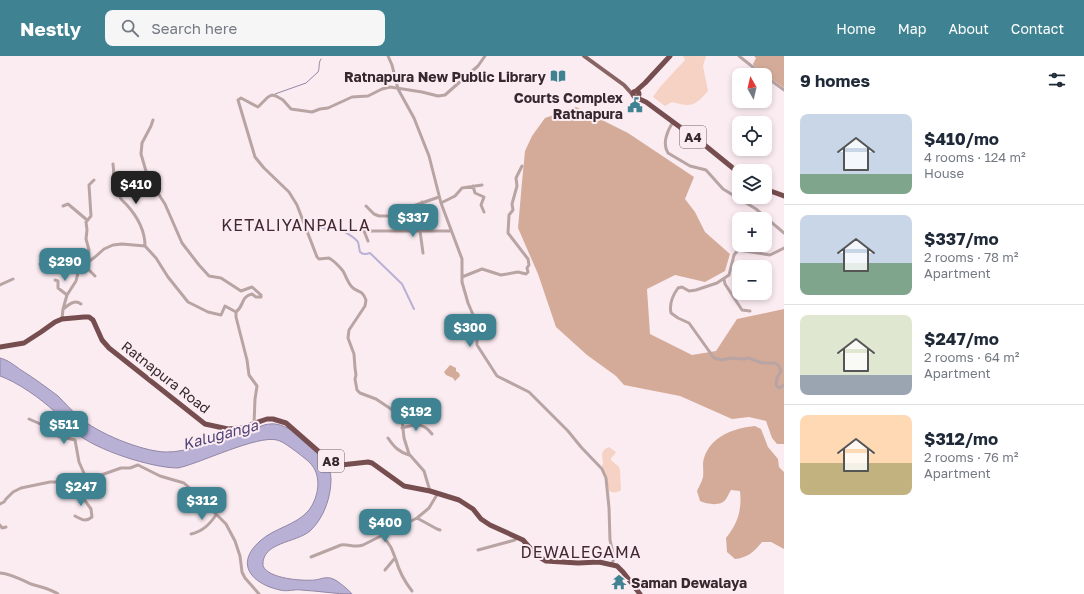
<!DOCTYPE html>
<html lang="en">
<head>
<meta charset="utf-8">
<style>
  body { margin:0; font-family:"Golos Text",sans-serif; background:#f6f6f7; color:#1f2937; height:100vh; display:flex; flex-direction:column; font-size:15px; white-space:nowrap }
  * { box-sizing:border-box; margin:0 }
  p { font-size:13px; color:#747a83 }
  .icon { flex:none; width:22px; height:22px; fill:none; stroke:currentColor; stroke-width:2; stroke-linecap:round; stroke-linejoin:round }
  .map { position:relative; flex:1; overflow:hidden }
  .details { display:flex; flex-direction:column; background:#fff; width:300px }
  .details>* { flex:none }
  .needle { width:26px; rotate:352deg }
  .tools { position:absolute; left:732px; top:12px; display:grid; gap:8px }
  .tools a { display:grid; place-items:center; width:40px; height:40px; border-radius:8px; background:#fff; box-shadow:0 2px 6px #0003; font-size:20px }
  .price { position:absolute; translate:-50% -34px; padding:0 9px; border-radius:8px; background:#3f8392; color:#fff; font-size:13px; line-height:26px; filter:drop-shadow(0 1px 2px #0008) }
  .price::after { content:''; position:absolute; left:50%; top:24px; width:12px; height:9px; margin-left:-6px; background:inherit; clip-path:polygon(0 0,100% 0,50% 100%) }
  .price.current { background:#222; color:#fff }
  ul { padding:0; list-style:none }
  li { display:flex; align-items:center; gap:12px; height:100px; padding:0 16px }
  li+li { border-top:1px solid #e0e1e3 }
  li span { display:grid; place-items:center; flex:none; width:112px; height:80px; border-radius:8px; color:#555 }
  li>.icon { margin-inline-start:auto }
  span .icon { width:48px; height:48px; fill:#fffc; stroke-width:1 }
  li b { font-size:17px }
  h2 { display:flex; justify-content:space-between; align-items:center; height:48px; padding:0 16px; font-size:17px }
  header { display:flex; align-items:center; gap:24px; box-sizing:border-box; height:56px; padding:0 20px; background:#3f8392; color:#fff }
  header strong { font-size:19px }
  nav { display:flex; gap:22px; margin-inline-start:auto; font-size:14px }
  .search { width:280px; height:36px; background:#f6f6f7; display:flex; align-items:center; gap:10px; box-sizing:border-box; padding:0 14px; border-radius:8px; color:#747a83; font-size:15px }
  main { display:flex; flex:1; min-height:0 }
  .map>svg:first-child { display:block }
  .green { fill:#f5d2c3 }
  .forest { fill:#d4ab99 }
  .water { fill:#b9b0d6; stroke:#9287a4 }
  .lines { fill:none; stroke-linecap:round; stroke-linejoin:round }
  .stream { stroke:#9287a4; stroke-width:1 }
  .canal { stroke:#b9b0d6; stroke-width:2 }
  .minor { stroke:#b9a4a4; stroke-width:3 }
  .major { stroke:#886565; stroke-width:4 }
  .highway { stroke:#764e4f; stroke-width:5 }
  .labels { text-anchor:middle; dominant-baseline:central; stroke-width:4; stroke-linejoin:round; paint-order:stroke }
  .shield { fill:#fbecf2; stroke:#716369; stroke-width:1 }
  .shield-label { font-size:13px; font-weight:bold; fill:#36282e }
  .poi-label { font-size:14px; font-weight:bold; fill:#36282e; stroke:#fbecf2; text-anchor:end }
  .street-label { font-size:14px; fill:#36282e; stroke:#fbecf2 }
  .water-label { font-size:15px; font-style:italic; fill:#504275; stroke:#fbecf2 }
  .quarter-label { font-size:16px; letter-spacing:1px; fill:#432834; stroke:#fbecf2 }
</style>
</head>
<body>
<header>
<strong>Nestly</strong>
<div class="search"><svg class="icon" aria-label="search" viewBox="0 0 24 24"><circle cx="10" cy="10" r="6"/><path d="M15 15l6 6"/></svg>Search here</div>
<nav><a>Home</a><a>Map</a><a>About</a><a>Contact</a></nav>
</header>
<main>
<div class="map">
<svg width="784" height="538" viewBox="0 0 784 538">
  <rect width="100%" height="100%" fill="#fbecf2"/>
  <path class="green" d="M683 0H706L703 10 708 35C694 51 691 51 672 46L665 50 653 41 660 31 685 4Z
    M609 391 616 396 615 398 611 402V404L619 411 620 414 621 434C619 437 612 437 609 435L606 420 602 410 603 407C602 399 600 395 609 391Z"/>
  <path class="forest" d="M754 0H784V32L754 10 753 8 756 2Z
    M576 51 628 77 694 121 685 143 695 156 705 176 730 198 725 215 705 226 675 219 647 233 650 278 692 299 716 295 737 263 784 253V388H777L772 382 766 365 749 361 732 363 680 340 624 329 616 320 587 299 556 271 538 218 518 172 522 126 525 95 532 80 545 62Z
    M450 309 456 312V315L459 317 460 320 455 325 453 322 446 319 444 316Z
    M755 370 761 373 768 391 778 403 779 411 784 416V493L771 486H762C754 496 747 502 735 503L727 496 726 482C738 467 742 454 740 435L731 434C729 437 728 440 726 443 721 451 707 448 700 445L697 435C699 430 702 426 703 421 704 415 702 408 704 402 711 380 734 372 755 370Z"/>
  <path class="water" d="M0 302C8 304 14 309 21 314 34 322 46 331 58 340 65 347 72 355 79 361 97 377 141 395 165 396 188 397 211 384 232 377 238 375 244 376 250 375 256 373 263 368 270 368 285 366 303 382 313 393 321 401 331 410 331 423 331 441 324 462 310 475 296 487 261 486 263 510 269 523 302 525 315 524 321 523 327 520 333 523 337 524 350 535 352 538 335 538 319 535 301 534 294 533 287 536 280 534 252 528 234 508 260 485 274 472 297 469 309 454 317 443 321 427 315 414 311 406 304 402 298 397 291 392 284 386 277 384 257 379 201 407 178 412 152 412 95 394 75 376 68 369 61 362 54 355 40 342 17 326 0 320Z"/>
  <g class="lines">
    <path class="stream" d="M275 38 306 27 318 16C320 12 318 7 321 3"/>
    <path class="canal" d="M306 169 308 168C320 170 325 175 338 172 344 176 354 180 358 186 359 189 359 193 360 196 363 199 367 198 370 197L402 228 414 253"/>
    <path class="minor" d="M388 0 392 9 398 33 414 62 429 100 441 147 462 203V226L468 247 477 268V289L497 320 529 336 568 375 581 391 602 413 606 422 609 452 610 484 614 502 612 508
      M739 0 763 19
      M765 20 784 34
      M673 66C667 75 662 88 668 97L690 110 706 114 723 133 756 153 784 177
      M113 108C115 121 111 128 120 141 121 144 124 146 126 148 137 160 145 175 145 190
      M473 130 475 137 484 141 481 149 484 156
      M422 146 427 162
      M441 147 455 140 462 132 482 129
      M63 150 68 148 87 164
      M366 150 374 158 379 160H391L397 159 403 154 410 151 439 141
      M409 175 408 155 410 151
      M420 175 423 197
      M368 185 364 175H451
      M784 192 770 199 738 194 734 199 729 219 717 227 696 234 689 235 682 231 678 232C673 239 669 248 671 257L678 262 689 267 714 302 722 304 730 302 743 303 749 302 762 307H775L779 310 781 315 777 322 776 329 779 332 784 329
      M88 205 89 194 86 183 87 174 86 166 91 160 89 129 94 124
      M40 208C48 203 65 192 73 203 75 207 75 212 77 215
      M83 208 95 220
      M462 221 482 213 501 219 518 216 526 218 528 216 527 212 529 209 528 203 508 177 509 159 513 154 512 148 517 130 516 122 522 110
      M724 223 725 228 742 254 750 255
      M55 224 58 225V232L67 239
      M0 229 13 223
      M63 253C69 249 74 243 81 248
      M236 256V261L247 304 249 319 257 330 255 343 254 368
      M62 263 63 253 67 239 76 225 79 213 95 201 104 193 113 189 122 188 145 190 156 202 168 221 188 246 208 256 221 259 225 250 236 256C245 249 240 241 252 238L256 241H261V239L252 231 241 235 221 222 209 220 199 209 182 187 165 148 148 122 141 98 142 87 151 70 153 64
      M29 363 45 370 58 380 75 384 79 406 87 424
      M402 372C415 368 423 366 432 378
      M388 382C394 391 399 396 409 399
      M430 435 424 415 409 398 404 382 402 364 394 355 376 343 360 337 357 334 355 323 356 319 355 312 354 298 348 282 349 274 365 250 366 244C362 234 360 237 353 232 348 228 346 220 343 215 339 210 334 205 329 202L319 203 317 201 297 149 289 136 264 112 255 101 238 44 241 42 258 51 268 41 272 39 276 40 283 44 291 53 312 56 320 53 328 52 352 41 368 40 382 33 390 31 422 36 438 40 445 39 478 10 485 0
      M0 448 4 446 6 443 13 436 21 432 50 426H56L77 436 80 430 87 424 121 412H130L138 409 160 420 184 427 194 436 226 468 235 485 240 500 242 516 245 522 259 538
      M75 460C82 464 86 466 92 461L91 453 78 435
      M417 462 437 473 440 474
      M0 469 2 472 6 471
      M191 478C203 475 209 469 216 459
      M385 478 384 482C392 491 392 494 396 504 399 515 405 526 412 535
      M478 494 515 484 518 481
      M311 501 341 489C349 488 355 492 363 489L417 462 429 452 438 437
      M385 514 395 502
      M0 517C11 518 20 523 31 528 40 531 49 532 58 538"/>
    <path class="major" d="M584 0 624 29 633 39"/>
    <path class="highway" d="M633 38a3 3 0 1 1 6 0a3 3 0 1 1-6 0Z
      M636 35 645 27 670 0
      M635 41 646 46 707 91 739 117
      M765 133 784 140
      M0 291 24 287 41 276 55 266 62 263 84 261H89L93 264 102 284 109 292 205 368 228 373 241 372 267 363H273L286 367 326 402 334 407 341 409 368 406 372 407 404 430 430 435 459 444 473 453 481 463 490 469 523 484 536 499 546 505 578 507 599 506 617 510 623 516 640 538"/>
  </g>
  <defs>
    <g id="library-bare" transform="scale(1.2)"><path d="M-6-4Q-3-5.5-.7-3.5V5Q-3 3-6 4ZM6-4Q3-5.5 .7-3.5V5Q3 3 6 4Z" fill="#3f8392" stroke="#fbecf2" stroke-width="2.5" paint-order="stroke"/></g>
    <g id="civic-bare" transform="scale(1.2)"><path d="M-.6-6.5H3V-4.5H.6V-3L4-1V1h2V6H-6V1h2V-1L-.6-3ZM-1.2 2.5V6h2.4V2.5Z" fill="#3f8392" stroke="#fbecf2" stroke-width="2.5" paint-order="stroke"/></g>
    <g id="temple-bare" transform="scale(1.2)"><path d="M0-6L5-2H3V0L6.5 2.5H4V6H1.5V3h-3V6H-4V2.5H-6.5L-3 0V-2H-5Z" fill="#3f8392" stroke="#fbecf2" stroke-width="2.5" paint-order="stroke"/></g>
  </defs>
  <g fill-rule="evenodd">
    <use href="#library-bare" x="558" y="20"/>
    <use href="#civic-bare" x="635" y="49"/>
    <use href="#temple-bare" x="619" y="526"/>
  </g>
  <g class="labels">
    <g class="shield">
      <rect x="680" y="70" width="26" height="22" rx="3"/>
      <rect x="318" y="394" width="26" height="22" rx="3"/>
    </g>
    <g class="shield-label">
      <text x="693" y="81">A4</text>
      <text x="331" y="405">A8</text>
    </g>
    <g class="poi-label">
      <text x="546" y="20">Ratnapura New Public Library</text>
      <text x="623" y="41">Courts Complex<tspan x="623" dy="16">Ratnapura</tspan></text>
      <text x="631" y="526" text-anchor="start">Saman Dewalaya</text>
    </g>
    <g class="street-label">
      <text transform="translate(166 321) rotate(38)">Ratnapura Road</text>
    </g>
    <g class="water-label">
      <text transform="translate(220 378) rotate(-15)">Kaluganga</text>
    </g>
    <g class="quarter-label">
      <text x="296" y="169">KETALIYANPALLA</text>
      <text x="581" y="496">DEWALEGAMA</text>
    </g>
  </g>
</svg>
<div class="tools">
<a><svg class="needle" viewBox="-14 -14 28 28"><path d="M0-13l5 13h-10z" fill="#e53935"/><path d="M0 13l5-13h-10z" fill="#747a83"/></svg></a>
<a><svg class="icon" aria-label="locate" viewBox="0 0 24 24"><circle cx="12" cy="12" r="6"/><path d="M12 2v4M12 18v4M2 12h4M18 12h4"/></svg></a>
<a><svg class="icon" aria-label="layers" viewBox="0 0 24 24"><path d="M12 4l9 5-9 5-9-5zM3 14l9 5 9-5"/></svg></a>
<a>+</a>
<a>−</a>
</div>
<b class="price current" style="left:136px;top:149px">$410</b>
<b class="price" style="left:413px;top:182px">$337</b>
<b class="price" style="left:65px;top:226px">$290</b>
<b class="price" style="left:470px;top:292px">$300</b>
<b class="price" style="left:416px;top:376px">$192</b>
<b class="price" style="left:64px;top:389px">$511</b>
<b class="price" style="left:81px;top:451px">$247</b>
<b class="price" style="left:202px;top:465px">$312</b>
<b class="price" style="left:385px;top:487px">$400</b>
</div>
<section class="details">
<h2>9 homes<svg class="icon" aria-label="filters" viewBox="0 0 24 24"><path d="M4 7h16M4 17h16"/><circle cx="9" cy="7" r="2"/><circle cx="15" cy="17" r="2"/></svg></h2>
<ul>
<li><span style="background:linear-gradient(#c9d6e8 75%,#7fa58c 0)"><svg class="icon" aria-label="home" viewBox="0 0 24 24"><path d="M3 11l9-7 9 7M6 9v11h12V9"/></svg></span><div><b>$410/mo</b><p>4 rooms · 124 m²</p><p>House</p></div></li>
<li><span style="background:linear-gradient(#c9d6e8 60%,#7fa58c 0)"><svg class="icon" aria-label="home" viewBox="0 0 24 24"><path d="M3 11l9-7 9 7M6 9v11h12V9"/></svg></span><div><b>$337/mo</b><p>2 rooms · 78 m²</p><p>Apartment</p></div></li>
<li><span style="background:linear-gradient(#dfe7d0 75%,#9aa5b1 0)"><svg class="icon" aria-label="home" viewBox="0 0 24 24"><path d="M3 11l9-7 9 7M6 9v11h12V9"/></svg></span><div><b>$247/mo</b><p>2 rooms · 64 m²</p><p>Apartment</p></div></li>
<li><span style="background:linear-gradient(#ffd9b3 60%,#c2b280 0)"><svg class="icon" aria-label="home" viewBox="0 0 24 24"><path d="M3 11l9-7 9 7M6 9v11h12V9"/></svg></span><div><b>$312/mo</b><p>2 rooms · 76 m²</p><p>Apartment</p></div></li>
</ul>
</section>
</main>
</body>
</html>
